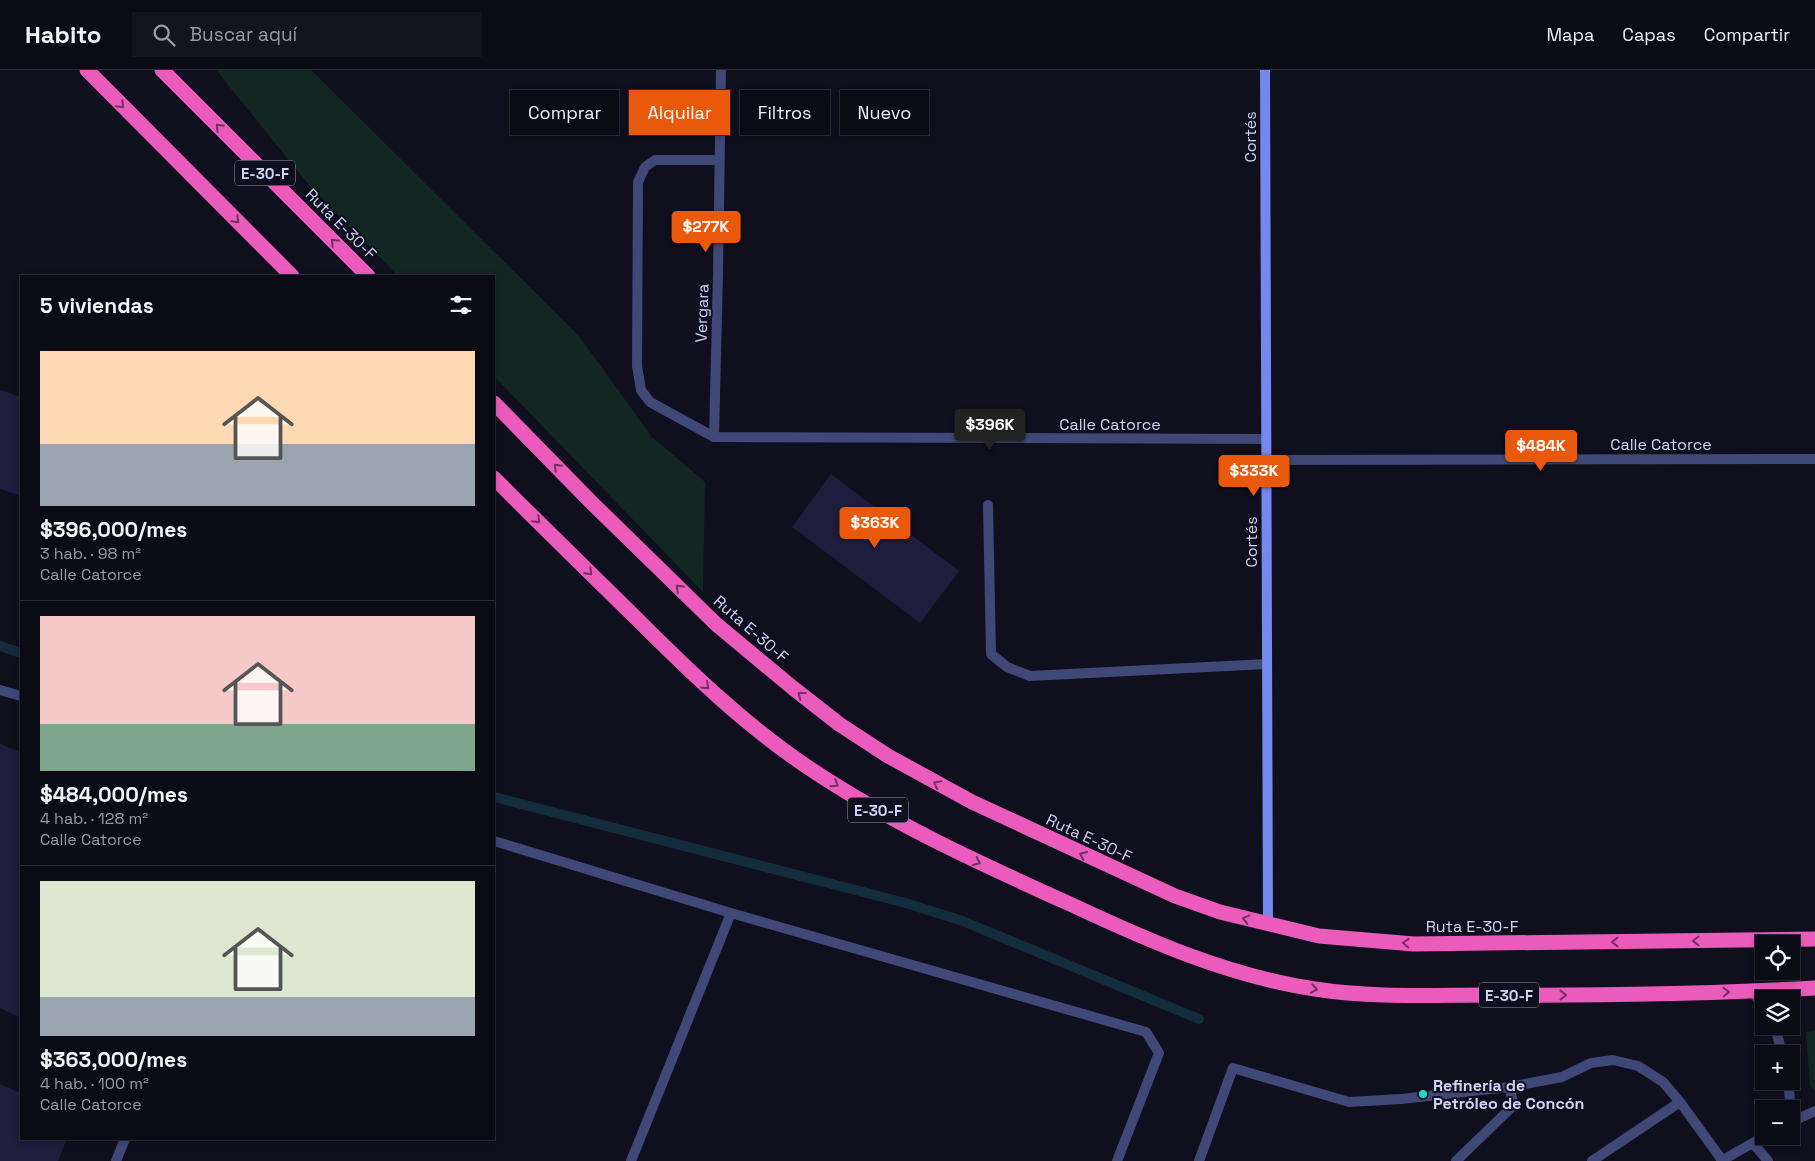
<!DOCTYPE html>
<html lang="es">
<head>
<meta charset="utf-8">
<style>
  body { margin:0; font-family:"Space Grotesk",sans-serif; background:#14141f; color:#f1f3f6; height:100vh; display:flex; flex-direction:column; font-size:19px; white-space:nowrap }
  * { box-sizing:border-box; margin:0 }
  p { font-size:16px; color:#9a9ba1 }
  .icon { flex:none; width:28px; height:28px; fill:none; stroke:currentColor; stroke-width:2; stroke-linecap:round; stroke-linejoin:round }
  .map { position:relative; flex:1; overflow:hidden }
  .panel { position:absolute; left:20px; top:205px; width:475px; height:865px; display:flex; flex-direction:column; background:#0b0b16; border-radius:0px; box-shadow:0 2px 8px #0003,0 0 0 1px #2b2b35 }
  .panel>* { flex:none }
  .hud { position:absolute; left:510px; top:20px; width:475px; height:45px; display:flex; gap:10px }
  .fabs { position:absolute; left:1755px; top:865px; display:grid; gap:10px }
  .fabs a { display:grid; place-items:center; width:45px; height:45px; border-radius:0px; background:#0b0b16; box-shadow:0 2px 8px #0003,0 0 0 1px #2b2b35; font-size:25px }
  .price { position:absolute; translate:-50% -42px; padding:0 11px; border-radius:5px; background:#ea580c; color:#fff; font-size:16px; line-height:32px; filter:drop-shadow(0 1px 2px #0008) }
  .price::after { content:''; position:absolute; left:50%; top:30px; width:15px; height:11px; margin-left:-8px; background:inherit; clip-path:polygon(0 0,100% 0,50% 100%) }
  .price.on { background:#222; color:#fff }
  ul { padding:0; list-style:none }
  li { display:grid; align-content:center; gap:10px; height:265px; padding:0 20px }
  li+li { border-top:1px solid #2b2b35 }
  li span { display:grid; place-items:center; height:155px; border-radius:0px; color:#555 }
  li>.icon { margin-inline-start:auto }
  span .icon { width:90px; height:90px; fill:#fffc; stroke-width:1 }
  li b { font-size:21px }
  h2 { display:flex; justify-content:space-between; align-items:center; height:60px; padding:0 20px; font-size:21px }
  .chip { padding:0 18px; border-radius:0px; background:#0b0b16; box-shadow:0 2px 8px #0003,0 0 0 1px #2b2b35; font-size:18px; line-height:45px }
  .chip.on { background:#ea580c; color:#fff }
  header { display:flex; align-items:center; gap:30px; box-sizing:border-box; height:70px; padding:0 25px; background:#0b0b16; border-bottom:1px solid #2b2b35 }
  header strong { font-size:24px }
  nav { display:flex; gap:28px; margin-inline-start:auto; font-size:18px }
  .search { width:350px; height:45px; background:#14141f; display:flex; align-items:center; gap:12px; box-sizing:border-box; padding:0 18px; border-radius:0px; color:#9a9ba1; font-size:19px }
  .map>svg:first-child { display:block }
  .green { fill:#132722 }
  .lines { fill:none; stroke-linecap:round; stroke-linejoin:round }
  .stream { stroke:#132c3e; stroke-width:10 }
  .building { fill:#1e1d3d }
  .lane { stroke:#3f4877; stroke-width:10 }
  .street { stroke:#3f4877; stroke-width:10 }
  .secondary { stroke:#7488ee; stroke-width:10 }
  .highway { stroke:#eb5bbb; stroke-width:15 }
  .oneway { stroke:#723165 }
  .poi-dot { fill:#1bdccb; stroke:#0f0f1e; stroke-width:2 }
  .labels { text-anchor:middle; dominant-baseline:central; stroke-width:4; stroke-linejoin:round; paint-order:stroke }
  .shield { fill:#0f0f1e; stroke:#9799b7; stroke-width:1 }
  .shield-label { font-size:15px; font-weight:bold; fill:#d1d4f9 }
  .street-label { font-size:16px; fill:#d1d4f9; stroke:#0f0f1e }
  .poi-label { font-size:16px; font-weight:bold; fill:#d1d4f9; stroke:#0f0f1e; text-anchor:start }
</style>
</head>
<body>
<header>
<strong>Habito</strong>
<div class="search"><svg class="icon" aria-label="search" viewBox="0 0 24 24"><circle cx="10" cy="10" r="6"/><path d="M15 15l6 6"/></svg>Buscar aquí</div>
<nav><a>Mapa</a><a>Capas</a><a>Compartir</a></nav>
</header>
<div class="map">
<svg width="1815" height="1091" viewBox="0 0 1815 1091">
  <rect width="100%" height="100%" fill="#0f0f1e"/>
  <path class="green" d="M216 0H311L579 266 652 367 705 412 703 522 494 306V206H398L309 115Z
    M1815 960V1021L1810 1016 1806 962Z"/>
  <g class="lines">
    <path class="stream" d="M0 576 21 583
      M494 727 902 832 960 850 1199 949"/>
  </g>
  <path class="building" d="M0 320 21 327V426L0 419Z
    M831 404 959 501 920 553 792 457Z
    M0 674 21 682V948L0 938Z
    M0 1014 21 1023V1069H67L58 1091H0Z"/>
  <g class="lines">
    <path class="lane" d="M714 367 650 332 641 320 637 296 638 112 645 97 655 90H719
      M988 435 991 584 1007 597 1030 606 1267 594
      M0 620 21 626
      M494 771 731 843 1146 962 1159 983 1117 1091
      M1752 921 1764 938
      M1775 956 1782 984
      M1788 1011 1791 1039
      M1791 1052 1815 1041
      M1753 1073 1768 1091
      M116 1091 125 1069
      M631 1091 731 843
      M1199 1091 1233 998 1349 1032 1401 1029 1509 1017
      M1456 1091 1514 1035 1509 1017 1562 1007 1591 993 1613 990 1638 996 1663 1012 1680 1032
      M1592 1091 1680 1032 1722 1090
      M1721 1091 1765 1066"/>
    <path class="street" d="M721 0 718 203 714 367 1266 369
      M1266 390 1815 389"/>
    <path class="secondary" d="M1265 0 1268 855"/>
    <path class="highway" d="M87 0 292 206
      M162 0 368 206
      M494 333 591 432 716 554 793 618 839 654 888 686 972 732 1175 826 1220 842 1319 866 1414 874 1815 869
      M494 408C541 455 589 502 637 549 690 602 744 654 806 696 889 752 979 793 1070 834 1149 871 1228 906 1315 919 1372 928 1430 925 1487 925 1596 926 1706 924 1815 918"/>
  </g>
  <defs><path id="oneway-chevron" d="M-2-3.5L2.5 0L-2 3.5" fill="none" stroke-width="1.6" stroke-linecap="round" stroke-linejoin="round" transform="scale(1.25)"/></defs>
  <g class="oneway">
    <use href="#oneway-chevron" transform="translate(121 35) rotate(45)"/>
    <use href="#oneway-chevron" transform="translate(219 57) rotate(-135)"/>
    <use href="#oneway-chevron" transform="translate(236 150) rotate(45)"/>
    <use href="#oneway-chevron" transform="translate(334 172) rotate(-135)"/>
    <use href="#oneway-chevron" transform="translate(557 397) rotate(-135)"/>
    <use href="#oneway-chevron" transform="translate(537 450) rotate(45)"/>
    <use href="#oneway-chevron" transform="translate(589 502) rotate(45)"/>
    <use href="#oneway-chevron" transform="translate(679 518) rotate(-136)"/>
    <use href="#oneway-chevron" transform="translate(706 616) rotate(43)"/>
    <use href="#oneway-chevron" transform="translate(801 625) rotate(-143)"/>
    <use href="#oneway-chevron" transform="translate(835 714) rotate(33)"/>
    <use href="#oneway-chevron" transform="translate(937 714) rotate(-152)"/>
    <use href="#oneway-chevron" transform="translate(1083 785) rotate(-155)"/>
    <use href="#oneway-chevron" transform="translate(977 792) rotate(25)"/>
    <use href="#oneway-chevron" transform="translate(1246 849) rotate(-165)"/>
    <use href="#oneway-chevron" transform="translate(1696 871) rotate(179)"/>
    <use href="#oneway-chevron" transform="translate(1615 872) rotate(180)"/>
    <use href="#oneway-chevron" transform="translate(1406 873) rotate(-176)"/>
    <use href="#oneway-chevron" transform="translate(1314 919) rotate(9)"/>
    <use href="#oneway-chevron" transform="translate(1726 922) rotate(-2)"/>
    <use href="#oneway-chevron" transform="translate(1563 925) rotate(-1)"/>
  </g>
  <circle class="poi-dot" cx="1423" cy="1024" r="5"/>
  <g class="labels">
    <g class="shield">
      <rect x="235" y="90.5" width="60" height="25" rx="4"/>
      <rect x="848" y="727.5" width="60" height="25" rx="4"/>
      <rect x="1479" y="912.5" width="60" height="25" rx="4"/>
    </g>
    <g class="shield-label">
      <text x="265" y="103">E-30-F</text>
      <text x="878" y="740">E-30-F</text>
      <text x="1509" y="925">E-30-F</text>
    </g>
    <g class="street-label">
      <text transform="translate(1250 67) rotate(-90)">Cortés</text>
      <text transform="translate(341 154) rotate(45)">Ruta E-30-F</text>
      <text transform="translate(702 243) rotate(-88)">Vergara</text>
      <text x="1110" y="354">Calle Catorce</text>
      <text x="1661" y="374">Calle Catorce</text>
      <text transform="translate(1251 472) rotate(-90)">Cortés</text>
      <text transform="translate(751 559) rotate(41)">Ruta E-30-F</text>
      <text transform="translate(1089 768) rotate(25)">Ruta E-30-F</text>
      <text x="1472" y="856">Ruta E-30-F</text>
    </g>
    <g class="poi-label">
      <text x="1433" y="1015">Refinería de<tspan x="1433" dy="18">Petróleo de Concón</tspan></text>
    </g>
  </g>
</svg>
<div class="fabs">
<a><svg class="icon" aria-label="locate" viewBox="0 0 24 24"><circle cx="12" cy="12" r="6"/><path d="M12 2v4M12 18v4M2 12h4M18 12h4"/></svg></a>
<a><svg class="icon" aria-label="layers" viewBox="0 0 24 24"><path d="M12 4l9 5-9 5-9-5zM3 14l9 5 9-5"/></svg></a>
<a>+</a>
<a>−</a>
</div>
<b class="price" style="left:706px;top:183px">$277K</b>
<b class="price on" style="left:990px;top:381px">$396K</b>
<b class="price" style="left:1541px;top:402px">$484K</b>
<b class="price" style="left:1254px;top:427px">$333K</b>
<b class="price" style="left:875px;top:479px">$363K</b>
<div class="hud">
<a class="chip">Comprar</a>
<a class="chip on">Alquilar</a>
<a class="chip">Filtros</a>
<a class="chip">Nuevo</a>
</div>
<section class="panel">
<h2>5 viviendas<svg class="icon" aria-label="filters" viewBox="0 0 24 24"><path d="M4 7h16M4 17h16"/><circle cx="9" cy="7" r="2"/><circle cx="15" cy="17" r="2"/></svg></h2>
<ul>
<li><span style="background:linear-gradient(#ffd9b3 60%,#9aa5b1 0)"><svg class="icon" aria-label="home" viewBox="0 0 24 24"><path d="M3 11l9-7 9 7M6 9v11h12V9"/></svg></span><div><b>$396,000/mes</b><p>3 hab. · 98 m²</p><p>Calle Catorce</p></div></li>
<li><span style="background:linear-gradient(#f6c9c9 70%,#7fa58c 0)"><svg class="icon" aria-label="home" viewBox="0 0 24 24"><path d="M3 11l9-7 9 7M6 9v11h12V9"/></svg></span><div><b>$484,000/mes</b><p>4 hab. · 128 m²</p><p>Calle Catorce</p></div></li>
<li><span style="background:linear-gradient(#dfe7d0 75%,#9aa5b1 0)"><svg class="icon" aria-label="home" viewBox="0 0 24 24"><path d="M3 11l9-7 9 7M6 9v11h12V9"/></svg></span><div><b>$363,000/mes</b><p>4 hab. · 100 m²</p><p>Calle Catorce</p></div></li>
</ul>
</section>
</div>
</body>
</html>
